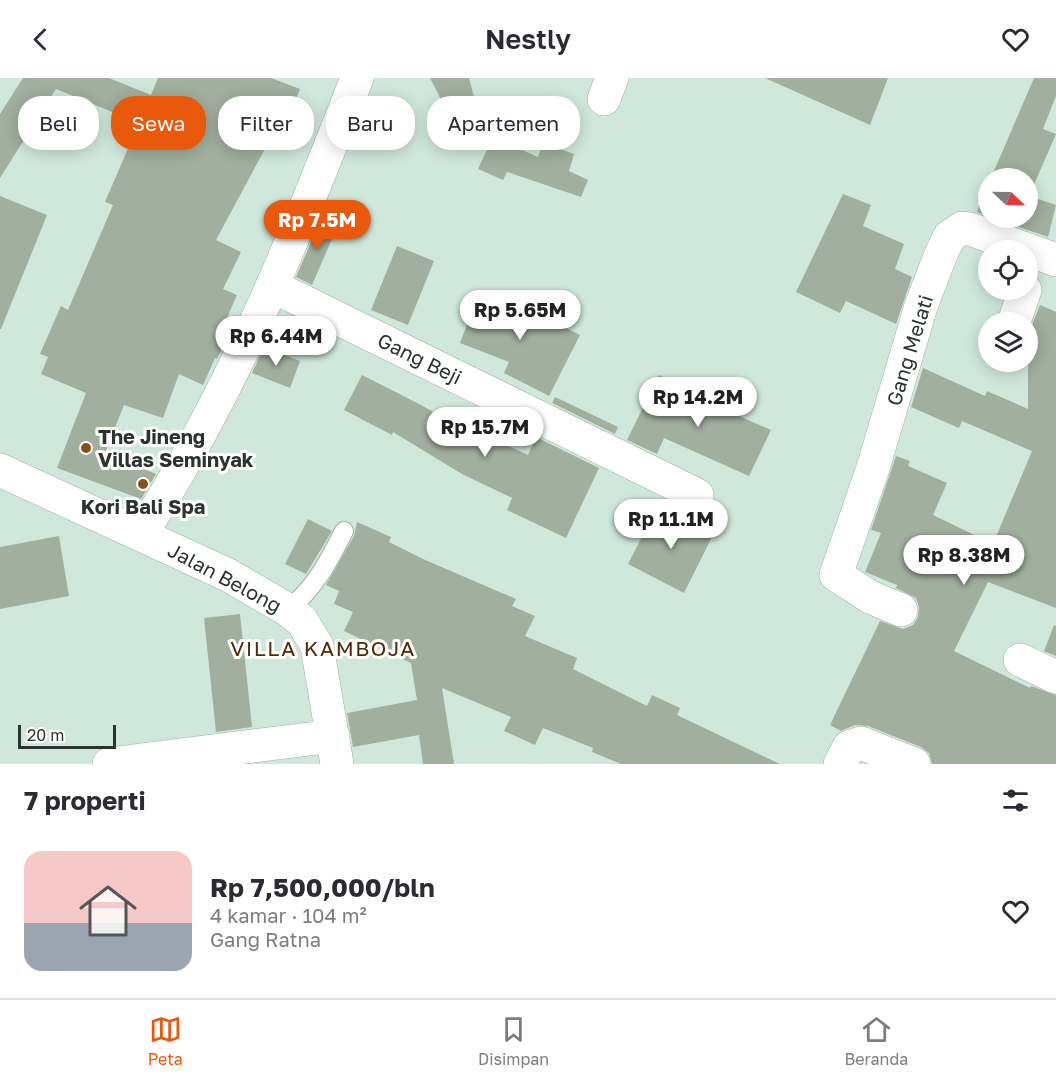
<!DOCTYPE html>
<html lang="id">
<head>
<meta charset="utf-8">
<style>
  body { margin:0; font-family:"Golos Text",sans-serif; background:#f2f2f3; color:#2b2b33; height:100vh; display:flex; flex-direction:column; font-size:22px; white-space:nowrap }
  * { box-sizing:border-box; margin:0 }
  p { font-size:20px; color:#7c7c81 }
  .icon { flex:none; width:33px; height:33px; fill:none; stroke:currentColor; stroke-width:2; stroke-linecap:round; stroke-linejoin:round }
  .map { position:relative; height:686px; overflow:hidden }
  .drawer { display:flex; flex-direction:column; background:#fff; flex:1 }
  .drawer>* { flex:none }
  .banner { position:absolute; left:18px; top:18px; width:600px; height:54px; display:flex; gap:12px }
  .needle { width:39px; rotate:112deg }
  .buttons { position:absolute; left:978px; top:90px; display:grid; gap:12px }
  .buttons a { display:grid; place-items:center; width:60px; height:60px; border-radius:50%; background:#fff; box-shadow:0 3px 15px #0003; font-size:30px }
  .scale { position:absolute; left:18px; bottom:15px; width:98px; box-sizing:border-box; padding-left:6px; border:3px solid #2a332f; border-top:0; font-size:16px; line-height:21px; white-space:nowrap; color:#2a332f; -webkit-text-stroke:4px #fff; paint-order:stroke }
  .price { position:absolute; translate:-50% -51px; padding:0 14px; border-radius:21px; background:#fff; color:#222; font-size:20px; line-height:39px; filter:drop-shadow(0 2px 3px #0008) }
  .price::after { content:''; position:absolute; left:50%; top:36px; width:18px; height:14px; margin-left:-9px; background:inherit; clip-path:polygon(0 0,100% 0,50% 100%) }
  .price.active { background:#ea580c; color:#fff }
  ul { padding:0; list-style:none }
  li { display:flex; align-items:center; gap:18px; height:150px; padding:0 24px }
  li span { display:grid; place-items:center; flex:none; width:168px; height:120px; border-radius:18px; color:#555 }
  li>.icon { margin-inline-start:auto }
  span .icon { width:72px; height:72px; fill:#fffc; stroke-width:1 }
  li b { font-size:26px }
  h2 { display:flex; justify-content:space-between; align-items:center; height:72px; padding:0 24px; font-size:26px }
  .pill { padding:0 21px; border-radius:24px; background:#fff; box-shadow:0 3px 15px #0003; font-size:21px; line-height:54px }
  .pill.active { background:#ea580c; color:#fff }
  header { display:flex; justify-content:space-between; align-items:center; height:78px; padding:0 24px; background:#fff; font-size:27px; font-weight:600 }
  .tabs { display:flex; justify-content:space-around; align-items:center; height:84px; border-top:2px solid #e1e1e2; background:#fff; font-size:16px; color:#7c7c81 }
  .tabs a { display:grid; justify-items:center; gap:3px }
  .tabs .active { color:#ea580c }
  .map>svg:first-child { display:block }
  .building { fill:#a0af9e }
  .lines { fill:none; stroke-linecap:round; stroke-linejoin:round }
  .lane-casing { stroke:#9ab1a6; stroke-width:20 }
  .street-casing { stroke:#9ab1a6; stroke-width:34 }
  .lane { stroke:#fff; stroke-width:18 }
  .street { stroke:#fff; stroke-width:33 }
  .poi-dot { fill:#8e4d18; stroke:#fff; stroke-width:2 }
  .labels { text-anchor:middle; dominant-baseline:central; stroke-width:6; stroke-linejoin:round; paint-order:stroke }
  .street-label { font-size:20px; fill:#2a332f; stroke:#fff }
  .poi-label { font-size:20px; font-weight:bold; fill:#2a332f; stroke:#fff; text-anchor:start }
  .neighbourhood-label { font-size:21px; letter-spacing:1.5px; fill:#542902; stroke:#fff }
</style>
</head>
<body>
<header><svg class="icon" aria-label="back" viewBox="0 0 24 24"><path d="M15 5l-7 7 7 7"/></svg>Nestly<svg class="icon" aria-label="heart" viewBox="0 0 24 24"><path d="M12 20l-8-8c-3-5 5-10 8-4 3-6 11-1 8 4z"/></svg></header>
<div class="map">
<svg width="1056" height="686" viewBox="0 0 1056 686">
  <rect width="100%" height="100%" fill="#d0e8dc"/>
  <path class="building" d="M23 0H109L151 17 158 0H271L300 11 276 71 267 67 216 162 241 174 223 211 237 217 223 249 229 256 217 281 215 280 203 307 179 296 163 340 124 327 105 375 156 396 141 421 57 390 86 315 41 296 48 279 40 276 61 228 68 232 113 127 105 124 139 45 56 11 0 100V36Z
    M430 0H469L482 48 458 55Z
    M765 0H888L870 47Z
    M1034 0H1056V18L1043 51 1056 56 1029 118 1056 127 1048 159 993 140H1028V100H991Z
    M493 59 538 79 543 65 574 76 569 93 588 102 581 119 507 94 503 102 478 91Z
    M987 104H988V138L977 134Z
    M843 116 871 127 863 148 904 166 895 191 912 199 896 246 846 223 840 235 796 214Z
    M0 118 47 137 1 251H0Z
    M322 139 338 147 312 207 296 199Z
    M397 168 434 183 408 247 371 232Z
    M480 213 538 236 580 257 549 318 504 295 509 284 460 265Z
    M1040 227 1056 234V530L988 504 954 573 1030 610 1031 608 1056 617V686H932L929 675 921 669 868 648 855 647 841 653 830 647 880 543 903 551 913 547 918 539 919 529 916 520 896 510 897 507 865 494 881 455 871 452 896 378 910 383 908 388 947 405 933 437 993 466 1032 373 962 343 959 350 911 329 923 290 985 318 987 313 1028 331V257Z
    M264 269 300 283 290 310 252 295Z
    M362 297 423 328 478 361 481 355 528 377 536 359 599 390 566 460 507 432 512 420 462 396 393 354 392 357 344 332Z
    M659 297 689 312 687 315 771 352 749 398 664 360 657 376 627 362Z
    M555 319 618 349 615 356 552 325Z
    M657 429 713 457 684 515 628 486Z
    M308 441 332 453 306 496 285 486Z
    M357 444 391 459 389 464 423 481 516 521 512 528 535 538 525 558 577 580 573 591 647 628 652 617 680 630 677 637 780 686H621L592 674 593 670 543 650 535 667 504 653 511 639 442 610 454 686H423L419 657 353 669 347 635 417 622 411 585 344 553 353 534 334 526 339 513 326 507 354 458Z
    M59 458 69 518 0 531V469Z
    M240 536 252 649 216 654 204 540Z
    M1054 547 1056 548V578L1044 573Z"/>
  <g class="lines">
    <g class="lane-casing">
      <path id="lane" d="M288 532C316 508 327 486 344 453"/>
    </g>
    <g class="street-casing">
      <path id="street" d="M604 21 612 0
        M272 208 697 417
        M1014 244 1025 212
        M0 392 228 497 288 532 302 543 317 568 337 686
        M141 456C234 311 295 160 357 0
        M901 532 870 519 836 497 873 390 921 228 941 176 949 159 962 150 970 151 1056 182
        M1020 582 1056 599
        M109 686 333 658
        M840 686 849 669 861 665 914 686"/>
    </g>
    <use href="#lane" class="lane"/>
    <use href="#street" class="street"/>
  </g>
  <g class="poi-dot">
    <circle cx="86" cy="370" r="6"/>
    <circle cx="143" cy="406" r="6"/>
  </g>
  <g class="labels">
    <g class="street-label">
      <text transform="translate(909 272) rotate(-73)">Gang Melati</text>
      <text transform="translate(420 280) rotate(26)">Gang Beji</text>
      <text transform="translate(225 499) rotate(28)">Jalan Belong</text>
    </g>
    <g class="poi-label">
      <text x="98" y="358">The Jineng<tspan x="98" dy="23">Villas Seminyak</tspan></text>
      <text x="143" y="428" text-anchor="middle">Kori Bali Spa</text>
    </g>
    <g class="neighbourhood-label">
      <text x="323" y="570">VILLA KAMBOJA</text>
    </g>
  </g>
</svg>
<div class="buttons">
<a><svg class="needle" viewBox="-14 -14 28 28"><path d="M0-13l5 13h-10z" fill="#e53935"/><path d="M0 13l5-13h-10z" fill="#7c7c81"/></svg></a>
<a><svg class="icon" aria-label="locate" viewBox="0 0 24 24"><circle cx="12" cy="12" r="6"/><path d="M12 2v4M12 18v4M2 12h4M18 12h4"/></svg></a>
<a><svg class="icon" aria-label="layers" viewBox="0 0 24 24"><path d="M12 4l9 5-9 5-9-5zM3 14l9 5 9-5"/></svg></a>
</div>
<div class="scale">20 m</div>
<b class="price active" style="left:317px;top:173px">Rp 7.5M</b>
<b class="price" style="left:520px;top:263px">Rp 5.65M</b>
<b class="price" style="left:276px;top:289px">Rp 6.44M</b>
<b class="price" style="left:698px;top:350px">Rp 14.2M</b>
<b class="price" style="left:485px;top:380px">Rp 15.7M</b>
<b class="price" style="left:671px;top:472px">Rp 11.1M</b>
<b class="price" style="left:964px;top:508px">Rp 8.38M</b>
<div class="banner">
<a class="pill">Beli</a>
<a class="pill active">Sewa</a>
<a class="pill">Filter</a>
<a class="pill">Baru</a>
<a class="pill">Apartemen</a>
</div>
</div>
<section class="drawer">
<h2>7 properti<svg class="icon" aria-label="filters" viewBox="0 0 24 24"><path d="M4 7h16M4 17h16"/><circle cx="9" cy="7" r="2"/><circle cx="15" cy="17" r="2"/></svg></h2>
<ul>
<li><span style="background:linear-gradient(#f6c9c9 60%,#9aa5b1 0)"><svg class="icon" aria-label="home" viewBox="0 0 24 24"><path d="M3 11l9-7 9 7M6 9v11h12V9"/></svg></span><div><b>Rp 7,500,000/bln</b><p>4 kamar · 104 m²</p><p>Gang Ratna</p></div><svg class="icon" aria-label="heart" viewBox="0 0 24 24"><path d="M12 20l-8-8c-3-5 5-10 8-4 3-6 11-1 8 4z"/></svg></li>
</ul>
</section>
<nav class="tabs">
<a class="active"><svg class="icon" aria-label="map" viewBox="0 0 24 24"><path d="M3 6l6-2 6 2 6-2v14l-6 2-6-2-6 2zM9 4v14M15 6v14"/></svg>Peta</a>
<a><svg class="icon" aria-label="saved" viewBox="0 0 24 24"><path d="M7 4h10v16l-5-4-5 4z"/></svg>Disimpan</a>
<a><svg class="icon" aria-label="home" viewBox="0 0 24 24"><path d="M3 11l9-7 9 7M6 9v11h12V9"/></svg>Beranda</a>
</nav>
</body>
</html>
